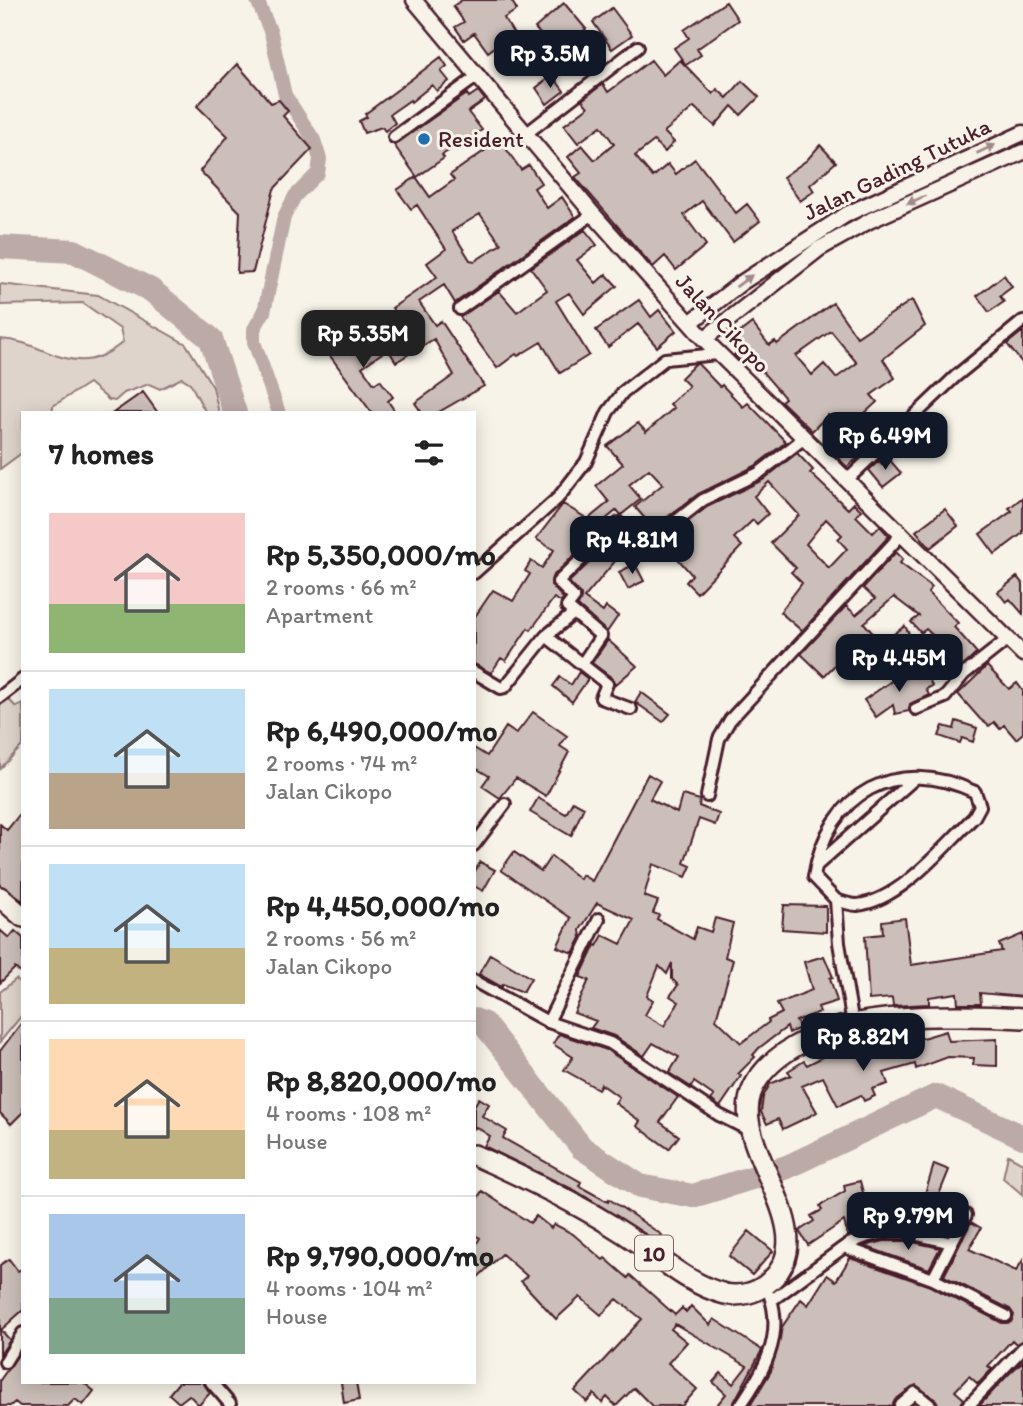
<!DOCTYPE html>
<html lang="en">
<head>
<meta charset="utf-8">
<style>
  body { margin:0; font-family:Itim,sans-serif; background:#f6f6f6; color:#222; height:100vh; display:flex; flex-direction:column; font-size:26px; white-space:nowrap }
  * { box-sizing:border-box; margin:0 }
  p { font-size:23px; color:#767676 }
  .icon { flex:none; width:38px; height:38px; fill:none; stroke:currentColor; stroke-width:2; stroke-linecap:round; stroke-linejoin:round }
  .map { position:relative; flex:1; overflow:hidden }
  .panel { position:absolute; left:21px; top:411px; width:455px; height:973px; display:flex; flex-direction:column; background:#fff; border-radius:0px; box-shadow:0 4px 18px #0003 }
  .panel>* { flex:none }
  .price { position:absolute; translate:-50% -60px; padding:0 16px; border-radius:14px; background:#111827; color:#fff; font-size:23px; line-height:46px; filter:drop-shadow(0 2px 4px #0008) }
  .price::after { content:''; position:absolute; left:50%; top:42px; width:21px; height:16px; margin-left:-10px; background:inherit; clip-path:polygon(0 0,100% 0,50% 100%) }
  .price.current { background:#222; color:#fff }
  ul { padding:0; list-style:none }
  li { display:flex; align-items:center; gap:21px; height:175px; padding:0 28px }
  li+li { border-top:2px solid #e0e0e0 }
  li span { display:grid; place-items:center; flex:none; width:196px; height:140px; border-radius:0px; color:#555 }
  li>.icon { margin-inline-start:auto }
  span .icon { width:84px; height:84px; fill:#fffc; stroke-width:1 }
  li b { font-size:30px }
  h2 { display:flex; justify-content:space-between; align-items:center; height:84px; padding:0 28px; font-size:30px }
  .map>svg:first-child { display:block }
  .green { fill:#ded4cc; stroke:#947a7c; stroke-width:2 }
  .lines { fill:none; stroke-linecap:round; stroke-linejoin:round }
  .canal { stroke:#bcaaa7; stroke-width:14 }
  .river { stroke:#bcaaa7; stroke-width:24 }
  .building { fill:#ccbfb9; stroke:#4a1f2b; stroke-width:2; fill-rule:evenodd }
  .minor-casing { stroke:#4a1f2b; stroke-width:16 }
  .tertiary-casing { stroke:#4a1f2b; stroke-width:19 }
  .trunk-casing { stroke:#4a1f2b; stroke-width:24 }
  .minor { stroke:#f7f3e8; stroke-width:10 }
  .tertiary { stroke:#f7f3e8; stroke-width:14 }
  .trunk { stroke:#f7f3e8; stroke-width:19 }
  .oneway { fill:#a0898a }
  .poi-dot { fill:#1f6fb2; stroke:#f7f3e8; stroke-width:2.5 }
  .labels { text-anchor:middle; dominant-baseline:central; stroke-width:6; stroke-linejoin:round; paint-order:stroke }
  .shield { fill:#f7f3e8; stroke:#7e5f64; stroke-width:2 }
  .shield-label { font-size:21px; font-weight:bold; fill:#4a1f2b }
  .poi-label { font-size:23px; fill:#4a1f2b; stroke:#f7f3e8; text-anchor:start }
  .street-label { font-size:23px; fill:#4a1f2b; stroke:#f7f3e8 }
</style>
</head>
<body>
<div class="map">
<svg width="1023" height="1406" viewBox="0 0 1023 1406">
  <rect width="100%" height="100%" fill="#f7f3e8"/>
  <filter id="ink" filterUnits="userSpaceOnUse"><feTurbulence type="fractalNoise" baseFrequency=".0143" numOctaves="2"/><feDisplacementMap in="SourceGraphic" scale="14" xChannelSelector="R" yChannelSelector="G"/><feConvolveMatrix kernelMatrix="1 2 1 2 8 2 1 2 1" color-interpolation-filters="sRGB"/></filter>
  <g filter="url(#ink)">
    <path class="green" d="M0 284 98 295 186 344 213 387 219 413H206L190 383 182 378 160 389 149 384 124 393 115 401 109 400 89 383 53 406 52 413H23V452L0 469V339C48 341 74 384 123 342L120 329 83 303 0 305Z
      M0 690 16 707 23 704V745L0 769Z
      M16 979 23 986V1014L0 1042V992Z
      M1008 1155 1023 1163V1195L1003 1178Z"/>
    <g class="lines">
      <path class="canal" d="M257 0 271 33 285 95 314 140 320 159 318 173 295 196 284 217 264 312 254 329V342L279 413"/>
      <path class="river" d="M0 247 74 251 151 290 211 339 235 413
        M474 1020 484 1024 582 1148 640 1186 693 1196 787 1167 936 1096 1023 1137"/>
    </g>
    <path class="building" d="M462 0H511L517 10 504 18 518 41 509 47 504 40 488 52 474 33 464 40 455 27 464 22 453 6Z
      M726 2 738 20 697 49 701 55 686 65 674 48 689 38 684 30Z
      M564 3 586 29 557 54 535 28Z
      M612 8 632 35 612 49 593 22Z
      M441 57 447 66 441 71 449 81 437 91 432 85 411 102 410 100 390 114 395 123 385 131 382 127 364 133 359 121 367 117 365 114Z
      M651 60 663 75 680 60 713 94 717 89 727 98 742 81 759 97 741 115 732 106 715 126 694 107 664 132 674 142 665 152 654 141 635 156 653 177 668 164 676 174 695 159 736 213 747 204 760 221 733 242 702 201 684 215 706 245 676 270 665 256 653 267 575 177 581 173 568 157 582 145 595 160 614 144 601 126 578 143 564 125 588 107 582 100 603 84 608 92Z
      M237 64 271 103 279 100 288 111 283 116 312 149 274 189 253 272 237 273 240 212 200 171 228 136 197 106Z
      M552 75 564 91 547 104 536 88Z
      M478 91 485 100 468 112 482 130 442 155 444 158 417 177 394 145 467 94 469 97Z
      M500 140 521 170 529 165 541 183 534 188 547 208 562 197 575 217 455 303 444 285 419 302 435 325 441 321 484 386 437 413H422L415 403 454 375 434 339 396 362 388 349 411 335 392 308 437 277 427 263 446 249 417 205 411 209 397 190 416 177 430 197 454 180 450 175ZM480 214 501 244 475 261 470 260 452 231Z
      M820 145 836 162 810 185 814 191 800 201 783 177 807 160Z
      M585 230 597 245 577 260 596 283 606 274 617 286 584 314 569 293 556 301 589 355 560 373 541 342 518 356 516 354 497 368 460 317 499 291 517 312 547 290 531 268Z
      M1004 275 1012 287 1000 296 1004 302 989 312 977 296Z
      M639 300 651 317 659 310 676 331 657 347 638 324 608 347 596 330Z
      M912 300 925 326 883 359 895 378 871 395 877 402 844 432 828 415 812 431 781 401 785 398 760 369 756 372 748 361 743 364 734 355 739 351 730 340 752 323 769 345 775 341 777 344 833 303 857 337ZM831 331 857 363 836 378 824 364 812 375 796 356Z
      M351 330 359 343 373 333 385 351 362 367 374 384 380 380 393 397 388 401 396 413H372L328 353 342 344 338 338Z
      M1023 331V364L1007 344Z
      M695 364H698L720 387 722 385 743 407 748 403 786 442 755 466 698 494 653 528 635 507 663 484 649 469 629 485 641 499 621 515 617 510 593 530 597 533 552 577 551 585 564 599 561 602 554 598 531 630 528 628 506 661 501 658 491 673 474 664V618L493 590 513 601 530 574 525 571 531 561 542 568 554 550 536 539 563 504 588 519 609 502 596 486 623 464 607 446 638 423 646 432 674 408 670 404 689 386 681 378Z
      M143 392 158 413H113Z
      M855 435 868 449 847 467 834 454Z
      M797 453 813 470 810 473 848 509 854 503 861 510 856 516 873 533 880 526 889 536 802 631 780 612 802 583 791 572 796 568 771 543 799 515 769 482 754 496 768 514 757 524 753 520 734 538 742 546 697 593 686 582 692 575 672 552 675 550 667 538 707 507 763 480ZM826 519 842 535 838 539 847 549 829 568 806 544Z
      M888 458 901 473 883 487 869 470 879 461 882 464Z
      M1023 497V533L995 554 980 534 1012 511 1009 508Z
      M945 509 958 526 930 548 916 531Z
      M609 544 622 553 584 598 603 612 606 607 618 616 607 632 578 606 581 595 569 582Z
      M896 552 903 559 900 563 932 587 928 592 958 623 954 627 977 653 950 679 941 670 951 668 945 661 953 654 926 629 921 633 911 622 919 616 894 597 864 623 881 643 905 626 912 640 872 667 855 645 824 676 801 654 846 606 856 615 875 599 863 588Z
      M635 564 644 581 628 589 619 572Z
      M1017 577 1023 584V614L1010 599 1006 602 998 592Z
      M608 640 637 666 615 685 612 678 592 663Z
      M987 666 1009 689 1017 683 1023 691V733L1016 739 1004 725 1000 729 994 722 989 726 980 719 958 694Z
      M579 672 588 679 572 702 553 686 560 677 571 685Z
      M926 673 932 686 926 689 929 695 910 704 909 711 895 714 893 705 876 717 864 700 893 680 897 682 915 674Z
      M641 692 670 714 663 722 635 702Z
      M533 712 567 736 560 746 569 752 546 796 516 778 500 798 482 786 489 776 474 767V748L487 756 506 727 516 734Z
      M956 721 977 728 973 742 962 738 960 743 939 736 943 726 954 729Z
      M648 774 660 781 650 799 677 813 682 795 700 800 699 806 719 814 715 825 699 819 684 863 691 866 686 877 653 864 644 896 658 901 653 913 659 915 657 919 693 939 697 927 711 932 715 918 733 923 725 957 733 960 716 1019 741 1043 769 1022 768 1020 782 1013 777 1004 812 990 804 962 824 956 833 977 830 978 837 1001 818 1007 820 1012 796 1021 800 1028 789 1033 787 1027 759 1048 753 1055 755 1057 738 1074 741 1076 720 1107 711 1100 714 1096 694 1082 691 1087 669 1073 679 1057 653 1043 644 1056 614 1036 591 1028 596 1021 574 1013 589 980 580 977 595 945 597 946 603 935 621 944 634 920 597 903 580 930 581 938 573 953 557 947 571 918 501 870 514 852 541 871 551 856 580 879 582 875 592 881ZM672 963V979L678 985 670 996 679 1002 664 1026 645 1015 653 1000 647 996 659 966 667 974Z
      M538 798 566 814 573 801 584 807 571 836 530 812Z
      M23 810V901L0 885V824L7 830Z
      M480 862 495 870 483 891 474 886V873Z
      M784 905 826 906V932L782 929Z
      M905 918 911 965 1002 951 999 944 1023 934V997L980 993 981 1004H958L957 993 929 997V1004L893 1006 892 998 869 1000 865 936 883 934 882 921Z
      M0 930 9 938 15 931 23 938V975L15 968 0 983Z
      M490 954 531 978 523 992 503 984 502 987 479 974Z
      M23 1021V1112L11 1124 0 1113V1051Z
      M946 1031 949 1041 997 1039V1066L973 1065 974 1058 948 1057 916 1069 915 1064 884 1073 888 1084 872 1089 875 1096 864 1101 861 1095 838 1106 823 1077 802 1086 817 1112 810 1116 783 1129 778 1119 767 1124 761 1112 763 1097 770 1084 791 1075 788 1071 804 1061 807 1065 829 1054 828 1051 849 1043 852 1051 874 1043 877 1053 897 1049 895 1041 908 1038 909 1042Z
      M559 1034 607 1050 678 1097 660 1122 679 1136 669 1149 637 1126 640 1121 615 1103 619 1097 601 1084 598 1089 564 1070 573 1057 553 1044Z
      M479 1098 489 1104 482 1116 507 1131 503 1138 581 1182 579 1186 608 1202 609 1199 662 1235 658 1242 576 1191 484 1146 490 1136 476 1127 474 1129V1106Z
      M934 1164 949 1170 936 1202 958 1213 947 1234 909 1226 922 1204Z
      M860 1181 872 1227 848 1236 844 1221 808 1245 799 1231 814 1221 811 1216 822 1210 820 1206 845 1191 844 1185Z
      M482 1191 530 1223 536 1216 551 1228 554 1224 573 1234 603 1260 605 1258 628 1278 630 1275 675 1315 682 1308 686 1312 691 1306 710 1325 714 1319 762 1350 732 1406H716L726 1394 713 1382 721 1373 733 1384 747 1366 675 1324 671 1329 687 1342 668 1363 697 1389 682 1406H652L634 1388 616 1406 607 1397 602 1403 594 1394 587 1402 575 1391 642 1319 617 1299 601 1315 580 1297 556 1319 521 1281 527 1276 502 1254 474 1281V1248L480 1238 474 1235V1204Z
      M971 1222 981 1228 969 1249 1016 1271 1023 1260V1340L1016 1344 1012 1340 988 1366 992 1369 978 1384 969 1376 955 1391 964 1399 960 1406H939L936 1400 916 1385 895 1400 892 1406H750L771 1371 782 1327 801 1299 808 1305 827 1275 836 1281 850 1258 930 1286 1002 1323 1011 1322 1014 1315 1010 1309 944 1276Z
      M749 1231 773 1251 752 1275 729 1256Z
      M884 1241H908L940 1248 929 1269 864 1246Z
      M9 1259 18 1271 23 1268V1310L1 1330 10 1340 0 1355V1265Z
      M20 1352H23V1382H83L94 1391 83 1405 75 1399 68 1406H20L15 1402 10 1406H0V1380Z
      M1023 1361V1406H979L1008 1375Z
      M179 1382H203L210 1393 199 1405 189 1395 179 1403 169 1394Z
      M341 1382H356L359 1400 344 1403Z"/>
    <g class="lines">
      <g class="minor-casing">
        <path id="minor" d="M527 133 638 47
          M394 137 479 75
          M460 309 593 214
          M846 481 956 376 1023 321
          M474 573 558 498 586 462 608 412 623 392 665 359 718 354
          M574 613 546 636 607 684 601 698 631 709
          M582 664 601 636 567 607 574 598 558 582 619 523 639 544 665 530 703 500 759 473 803 439
          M474 672 501 688 505 687 546 636
          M0 697 23 679
          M916 709 945 697 964 674 1008 639
          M707 796 719 739 730 720 901 535
          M474 845 505 804
          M816 866 914 779
          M836 900C842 902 851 905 857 905 900 901 945 845 974 817L980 806 975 792C897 755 827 792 814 877L836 900 839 943 853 1024
          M474 981 548 1022 610 1043 719 1115 753 1132
          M548 1022 599 919
          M844 1247C881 1225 911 1232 951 1243
          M933 1279 966 1215
          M772 1300 844 1247 933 1279 1006 1316
          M5 1362 23 1333
          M211 1382 230 1404
          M740 1406C763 1373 784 1337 770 1296
          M900 1406 915 1393 931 1406
          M968 1406 1023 1348"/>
      </g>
      <g class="tertiary-casing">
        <path id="tertiary" d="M414 0 593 214 704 339 1023 654
          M690 323 741 283 847 214 1023 133
          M704 339 819 249 871 220 1023 152"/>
      </g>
      <g class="trunk-casing">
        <path id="trunk" d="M0 897 23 917
          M474 1155C526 1178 577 1203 625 1234 656 1254 688 1285 725 1294 740 1297 757 1293 769 1282 827 1232 731 1150 751 1093 765 1055 816 1032 853 1024 895 1014 979 1015 1023 1018"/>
      </g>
      <use href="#minor" class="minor"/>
      <use href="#tertiary" class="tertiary"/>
      <use href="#trunk" class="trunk"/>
    </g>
    <defs><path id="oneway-solid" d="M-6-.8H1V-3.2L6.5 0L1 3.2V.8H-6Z" transform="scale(1.75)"/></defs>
    <g class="oneway">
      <use href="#oneway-solid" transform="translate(986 149) rotate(-25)"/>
      <use href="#oneway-solid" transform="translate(916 200) rotate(156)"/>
      <use href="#oneway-solid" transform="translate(744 281) rotate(-36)"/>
    </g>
  </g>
  <circle class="poi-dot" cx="424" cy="139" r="7"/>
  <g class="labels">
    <rect class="shield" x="635" y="1235.5" width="38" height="35" rx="5"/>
    <g class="shield-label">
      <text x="654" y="1253">10</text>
    </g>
    <g class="poi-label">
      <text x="438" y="139">Resident</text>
    </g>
    <g class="street-label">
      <text transform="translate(897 169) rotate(-26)">Jalan Gading Tutuka</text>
      <text transform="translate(723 323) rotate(47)">Jalan Cikopo</text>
    </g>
  </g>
</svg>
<b class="price" style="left:550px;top:90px">Rp 3.5M</b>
<b class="price current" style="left:363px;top:370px">Rp 5.35M</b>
<b class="price" style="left:885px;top:472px">Rp 6.49M</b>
<b class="price" style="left:632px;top:576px">Rp 4.81M</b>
<b class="price" style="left:899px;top:694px">Rp 4.45M</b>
<b class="price" style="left:863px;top:1073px">Rp 8.82M</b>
<b class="price" style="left:908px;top:1252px">Rp 9.79M</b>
<section class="panel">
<h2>7 homes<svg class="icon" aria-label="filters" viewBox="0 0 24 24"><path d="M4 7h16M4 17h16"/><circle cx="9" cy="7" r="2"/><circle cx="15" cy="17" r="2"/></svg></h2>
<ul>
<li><span style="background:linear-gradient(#f6c9c9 65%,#8fb573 0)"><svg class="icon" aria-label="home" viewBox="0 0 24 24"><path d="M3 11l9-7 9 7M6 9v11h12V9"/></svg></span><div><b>Rp 5,350,000/mo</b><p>2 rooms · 66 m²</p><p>Apartment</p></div></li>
<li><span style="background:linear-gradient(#bfe0f5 60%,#b9a48a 0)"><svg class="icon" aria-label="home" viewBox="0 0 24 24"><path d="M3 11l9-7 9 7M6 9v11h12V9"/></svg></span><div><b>Rp 6,490,000/mo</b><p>2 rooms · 74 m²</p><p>Jalan Cikopo</p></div></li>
<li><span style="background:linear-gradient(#bfe0f5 60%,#c2b280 0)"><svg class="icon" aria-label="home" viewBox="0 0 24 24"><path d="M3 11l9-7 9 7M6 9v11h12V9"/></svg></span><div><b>Rp 4,450,000/mo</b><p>2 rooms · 56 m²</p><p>Jalan Cikopo</p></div></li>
<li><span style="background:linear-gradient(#ffd9b3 65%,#c2b280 0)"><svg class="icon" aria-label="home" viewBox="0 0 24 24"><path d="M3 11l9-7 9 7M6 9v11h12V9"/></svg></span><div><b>Rp 8,820,000/mo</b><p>4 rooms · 108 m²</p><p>House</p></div></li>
<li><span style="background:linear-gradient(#a9c7e8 60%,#7fa58c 0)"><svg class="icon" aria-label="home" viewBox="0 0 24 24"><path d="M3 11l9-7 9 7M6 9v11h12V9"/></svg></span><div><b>Rp 9,790,000/mo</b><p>4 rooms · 104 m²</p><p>House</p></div></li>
</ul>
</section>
</div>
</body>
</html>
